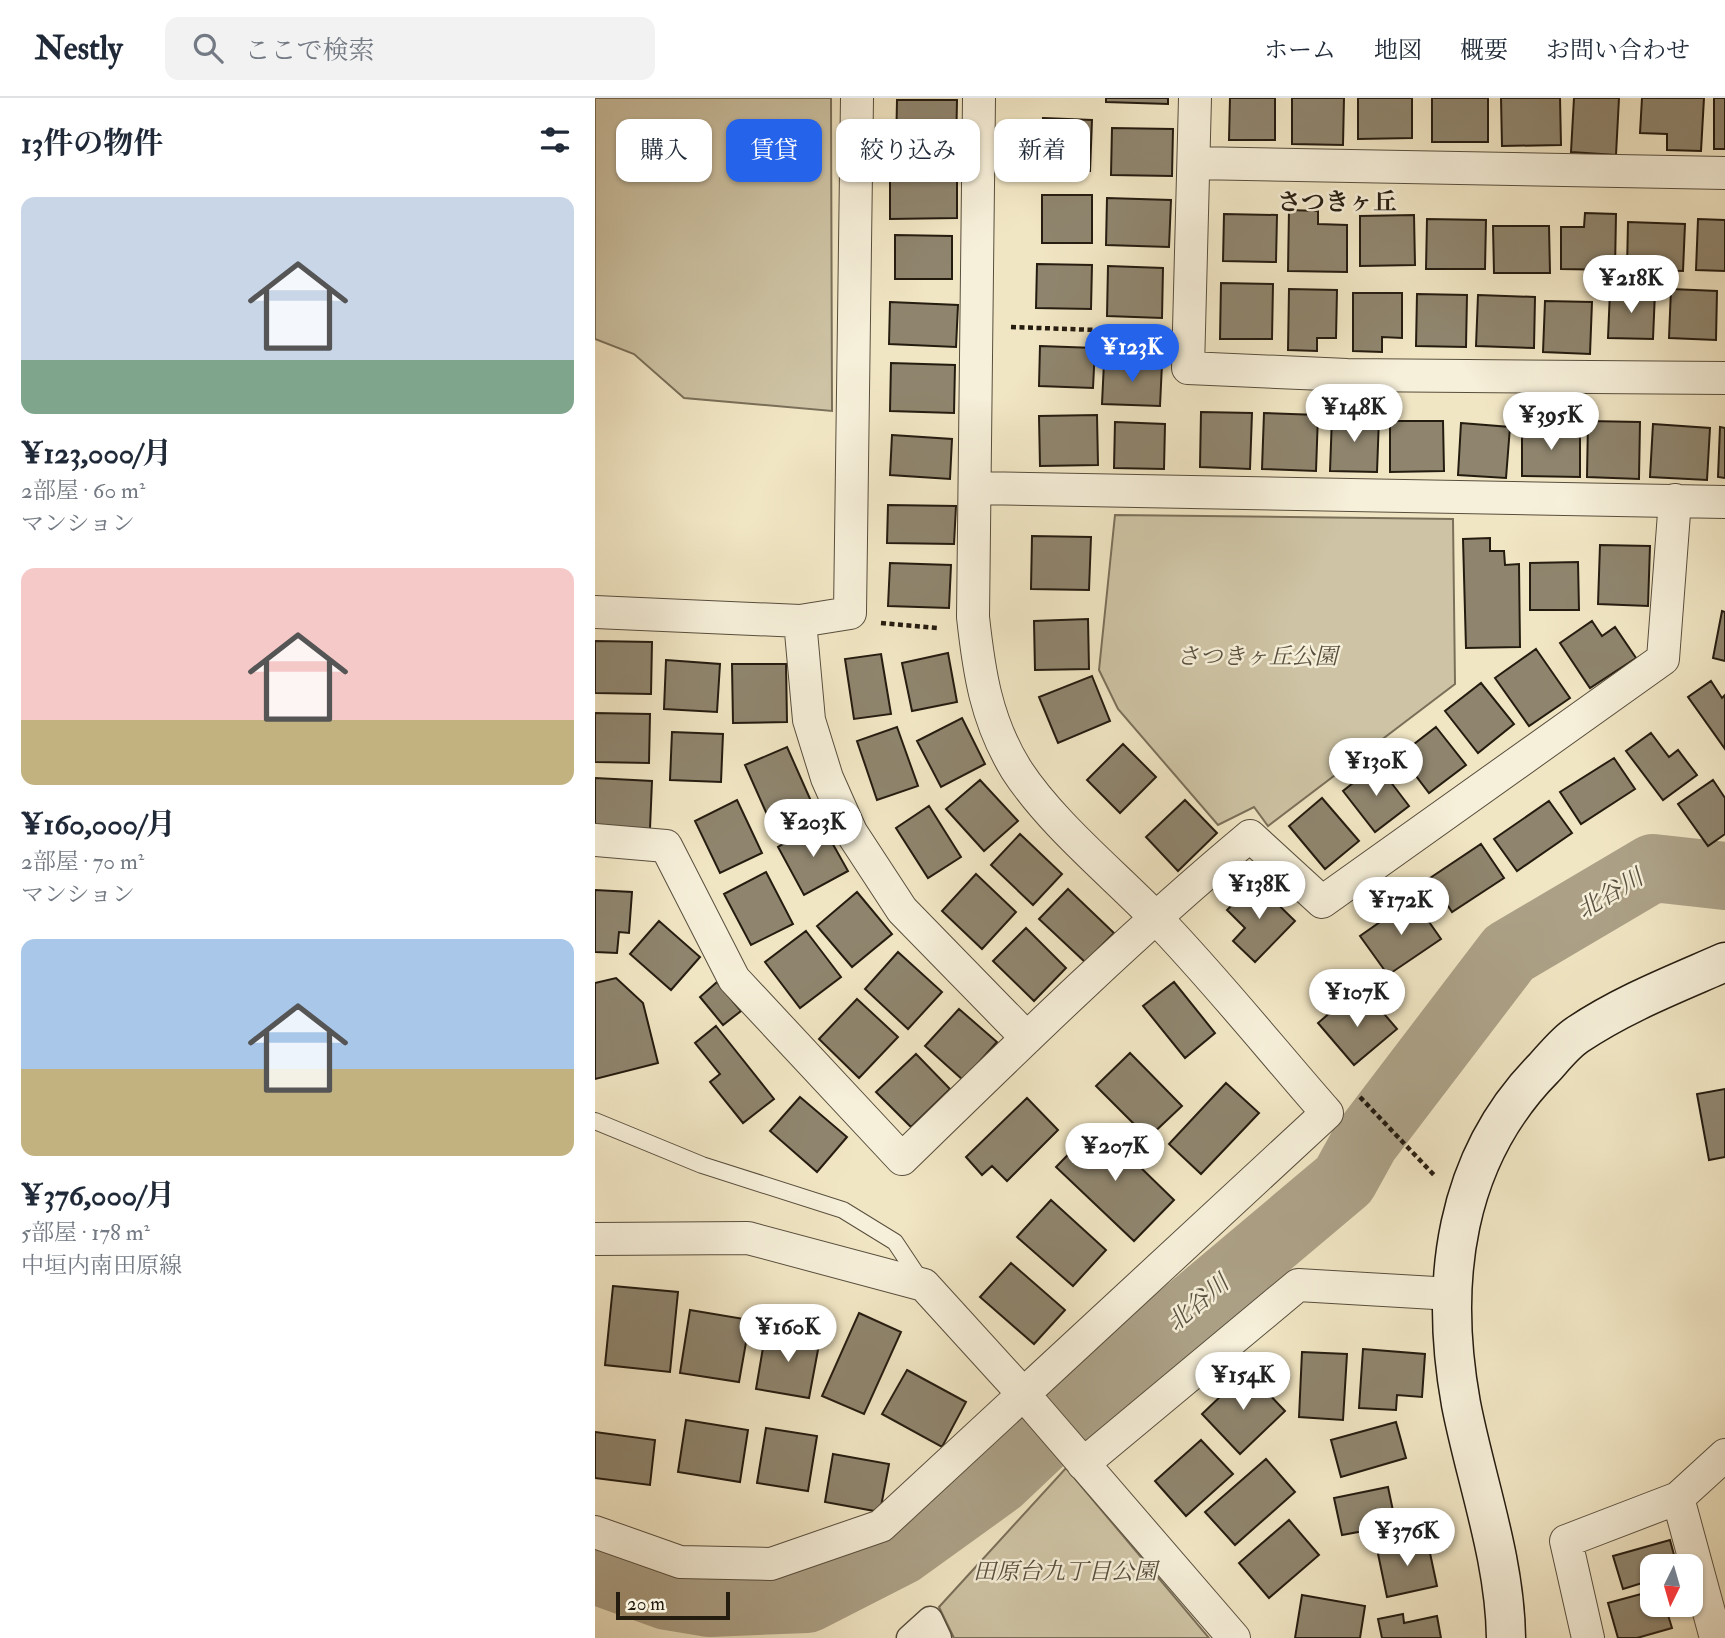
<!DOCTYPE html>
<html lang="ja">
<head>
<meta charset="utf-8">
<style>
  body { margin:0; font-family:"IM FELL Double Pica","Noto Serif JP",serif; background:#f2f2f3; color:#1f2937; height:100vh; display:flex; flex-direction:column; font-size:26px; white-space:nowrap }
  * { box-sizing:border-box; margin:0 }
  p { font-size:23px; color:#747a83 }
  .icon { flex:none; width:38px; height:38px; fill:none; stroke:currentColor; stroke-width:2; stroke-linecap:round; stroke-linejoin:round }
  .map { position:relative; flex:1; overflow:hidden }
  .sheet { display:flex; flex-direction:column; background:#fff; width:595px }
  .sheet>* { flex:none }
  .top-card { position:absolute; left:21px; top:21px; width:665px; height:63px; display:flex; gap:14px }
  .needle { width:46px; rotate:185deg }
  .buttons { position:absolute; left:1045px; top:1456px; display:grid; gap:14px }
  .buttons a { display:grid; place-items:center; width:63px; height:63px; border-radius:14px; background:#fff; box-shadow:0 2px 5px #0004; font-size:35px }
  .scale { position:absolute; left:21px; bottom:18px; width:114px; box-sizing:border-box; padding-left:7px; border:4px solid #251c10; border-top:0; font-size:19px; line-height:24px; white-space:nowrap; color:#251c10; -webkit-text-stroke:5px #f6efd9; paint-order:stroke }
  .price { position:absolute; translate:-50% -60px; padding:0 16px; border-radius:24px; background:#fff; color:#222; font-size:23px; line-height:46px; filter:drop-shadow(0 2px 4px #0008) }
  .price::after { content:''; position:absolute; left:50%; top:42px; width:21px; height:16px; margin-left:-10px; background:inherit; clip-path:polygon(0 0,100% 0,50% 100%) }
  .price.active { background:#2563eb; color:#fff }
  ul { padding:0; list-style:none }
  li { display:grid; align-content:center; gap:14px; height:371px; padding:0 21px }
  li span { display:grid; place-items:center; height:217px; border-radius:14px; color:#555 }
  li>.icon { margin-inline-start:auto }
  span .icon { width:126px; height:126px; fill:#fffc; stroke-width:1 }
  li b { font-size:30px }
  h2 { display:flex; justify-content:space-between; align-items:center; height:84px; padding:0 21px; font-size:30px }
  .tag { padding:0 24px; border-radius:14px; background:#fff; box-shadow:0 2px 5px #0004; font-size:24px; line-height:63px }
  .tag.active { background:#2563eb; color:#fff }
  header { display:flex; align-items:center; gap:42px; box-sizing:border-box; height:98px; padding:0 35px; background:#fff; border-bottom:2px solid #e0e1e3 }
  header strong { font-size:33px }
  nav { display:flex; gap:38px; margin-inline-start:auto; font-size:24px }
  .search { width:490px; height:63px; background:#f2f2f3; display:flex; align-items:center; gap:18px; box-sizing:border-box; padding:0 24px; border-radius:14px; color:#747a83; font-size:26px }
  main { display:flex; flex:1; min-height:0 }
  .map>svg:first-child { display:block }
  .green { fill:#cec4a5; stroke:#7a705a; stroke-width:2 }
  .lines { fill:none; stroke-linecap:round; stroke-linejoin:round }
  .river { stroke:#aca187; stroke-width:68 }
  .building { fill:#8f856e; stroke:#251c10; stroke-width:2 }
  .service-casing { stroke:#584e3d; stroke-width:18 }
  .pedestrian-casing { stroke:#584e3d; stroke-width:27 }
  .minor-casing { stroke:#584e3d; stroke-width:34 }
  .secondary-casing { stroke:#251c10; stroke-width:41 }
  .path { stroke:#251c10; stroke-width:4.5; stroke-dasharray:5 3.5; stroke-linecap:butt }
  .service { stroke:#f6efd9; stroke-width:16 }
  .pedestrian { stroke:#f6efd9; stroke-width:24 }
  .minor { stroke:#f6efd9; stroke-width:32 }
  .secondary { stroke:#f6efd9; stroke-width:38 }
  .labels { text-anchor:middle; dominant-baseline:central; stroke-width:5; stroke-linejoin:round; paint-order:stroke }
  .park-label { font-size:23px; font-style:italic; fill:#584e3d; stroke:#f6efd9 }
  .neighbourhood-label { font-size:24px; font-weight:bold; fill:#251c10; stroke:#f6efd9 }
  .water-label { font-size:24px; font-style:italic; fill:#5b5140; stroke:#f6efd9 }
</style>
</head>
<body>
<header>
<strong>Nestly</strong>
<div class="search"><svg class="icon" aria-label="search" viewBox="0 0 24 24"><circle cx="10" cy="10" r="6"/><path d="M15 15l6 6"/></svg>ここで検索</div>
<nav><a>ホーム</a><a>地図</a><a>概要</a><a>お問い合わせ</a></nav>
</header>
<main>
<section class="sheet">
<h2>13件の物件<svg class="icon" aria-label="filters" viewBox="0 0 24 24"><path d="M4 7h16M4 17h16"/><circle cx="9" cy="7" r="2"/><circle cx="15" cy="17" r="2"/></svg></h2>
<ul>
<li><span style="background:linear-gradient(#c9d6e8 75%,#7fa58c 0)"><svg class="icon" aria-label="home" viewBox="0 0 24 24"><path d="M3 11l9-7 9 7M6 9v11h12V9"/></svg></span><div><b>¥123,000/月</b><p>2部屋 · 60 m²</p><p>マンション</p></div></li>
<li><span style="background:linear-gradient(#f6c9c9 70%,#c2b280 0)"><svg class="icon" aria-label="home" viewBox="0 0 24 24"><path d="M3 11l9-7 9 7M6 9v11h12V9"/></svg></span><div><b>¥160,000/月</b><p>2部屋 · 70 m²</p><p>マンション</p></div></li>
<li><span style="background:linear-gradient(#a9c7e8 60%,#c2b280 0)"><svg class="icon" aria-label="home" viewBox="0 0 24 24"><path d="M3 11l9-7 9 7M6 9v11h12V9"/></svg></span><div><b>¥376,000/月</b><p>5部屋 · 178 m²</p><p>中垣内南田原線</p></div></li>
</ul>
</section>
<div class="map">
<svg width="1130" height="1540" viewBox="0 0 1130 1540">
  <rect width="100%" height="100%" fill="#f1e6c4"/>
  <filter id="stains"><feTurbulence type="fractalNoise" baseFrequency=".00286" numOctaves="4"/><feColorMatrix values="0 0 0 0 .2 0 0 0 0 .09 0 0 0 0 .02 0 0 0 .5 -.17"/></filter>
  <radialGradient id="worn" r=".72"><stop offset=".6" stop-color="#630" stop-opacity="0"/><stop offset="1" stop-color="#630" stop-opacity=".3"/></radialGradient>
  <path class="green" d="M0 0H236L237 313 89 300 39 256 0 241Z
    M520 417 858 421 860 586 673 728 659 709 623 727 523 611 504 572Z
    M471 1370 614 1540H359L344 1509Z"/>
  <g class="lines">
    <path class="river" d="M0 1472 72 1498 114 1505 212 1501 306 1453 403 1383 496 1295 749 1082 770 1044 914 855 1058 770 1130 778"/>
  </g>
  <path class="building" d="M511 0H573V6L511 4Z
    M635 0H680V42H634Z
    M697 0H749L748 47 697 46Z
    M763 0H817V40L763 41Z
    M837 0H893V44H837Z
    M906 0H965L966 47 907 48Z
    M979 0H1024L1021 57 976 54Z
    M1047 0H1109L1106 53 1072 52V36L1045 35Z
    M1119 0H1130V51H1119Z
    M302 2H362L361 52H301Z
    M448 20 497 22 495 73 445 71Z
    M517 30 578 31 577 78 516 77Z
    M362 73V120L295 121V74Z
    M447 97H497V145H447Z
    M512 100 576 102 574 149 511 147Z
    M694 112 723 113V126L752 127V174L693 173Z
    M990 115 1021 116 1020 172 966 171V129H989Z
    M629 116 682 117 681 164 628 163Z
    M819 117 820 167 765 168V118Z
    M832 121 891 122 890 171H831Z
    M1103 121 1130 122V173L1101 172Z
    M1033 124 1090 126 1088 173 1032 171Z
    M898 128H954L955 175H899Z
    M300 137 357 138V181H300Z
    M442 166 497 167 496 211 441 210Z
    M513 168 568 170 567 220 512 218Z
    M626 185 678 186 677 241H625Z
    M694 191 742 192 741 240H722V253L693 252Z
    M1076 191 1122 193 1121 242 1074 240Z
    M1015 193 1060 194 1058 241 1013 240Z
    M758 195H807V240L787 239V254L758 253Z
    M822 196 872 197 871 249 821 248Z
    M883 197 940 199 939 250 881 248Z
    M950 203 997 204 995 256 948 254Z
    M295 204 363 207 361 249 294 246Z
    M445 248 500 250 498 290 444 288Z
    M509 264 567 266 565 308 507 306Z
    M296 265 360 267 359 315 295 313Z
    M606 314 657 315 655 371 605 369Z
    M669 315 723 317 721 373 667 371Z
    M502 317 503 367 445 368 444 318Z
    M737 319 784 320 782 374 735 373Z
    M795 323H848L849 373 795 374Z
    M993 323 1045 324 1044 381 992 379Z
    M520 324 570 326 569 371 519 370Z
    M866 325 915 329 911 380 863 377Z
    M1058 326 1115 330 1112 382 1055 379Z
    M927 329 985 330V379L927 378Z
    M1125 329 1130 330V380L1123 379Z
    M297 337 357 341 355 381 295 377Z
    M293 407 361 408 359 446 292 445Z
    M437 438 496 439 494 492 436 491Z
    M895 440V453H909L910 467 924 466 925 549 871 550 868 441Z
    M1005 447 1055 448 1053 508 1003 506Z
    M983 464 984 512H935V465Z
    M295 465 356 467 354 510 293 508Z
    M1127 513 1130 514V563L1118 560Z
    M493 521 494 571 440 572 439 523Z
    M997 523 1007 538 1020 529 1041 560 995 590 965 545Z
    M0 543 57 544 56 596 0 595Z
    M941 551 975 600 934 628 900 580Z
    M353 555 362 604 317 613 307 565Z
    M286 556 296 616 259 621 250 561Z
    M71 562 125 566 122 614 69 611Z
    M137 566H191L192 624 138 625Z
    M497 578 515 623 463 645 444 599Z
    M1116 583 1127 600 1130 597V651L1093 599Z
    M886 585 919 626 883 655 850 613Z
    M0 615 55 616 54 665 0 664Z
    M367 620 390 666 346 689 322 643Z
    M302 629 323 688 282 702 262 643Z
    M841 629 871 667 834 695 805 657Z
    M77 634 128 636 126 684 75 682Z
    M1056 635 1074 659 1083 652 1102 677 1068 702 1031 653Z
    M528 646 561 679 525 715 492 682Z
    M192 649 216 703 174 721 150 667Z
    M1019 660 1040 691 986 726 965 694Z
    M782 666 814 708 780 734 748 693Z
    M0 680 57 683 55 731 0 729Z
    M385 682 423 723 389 753 351 711Z
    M1118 682 1130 700V736L1113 748 1083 706Z
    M727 700 764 743 730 771 694 728Z
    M142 702 167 755 125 775 100 723Z
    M590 702 622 735 583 773 551 739Z
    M954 703 977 735 922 773 899 741Z
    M334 708 366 759 333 780 301 730Z
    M226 725 253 773 209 797 183 749Z
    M425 736 467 776 438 807 396 767Z
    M886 746 909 780 857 814 835 780Z
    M171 774 198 826 156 847 129 796Z
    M381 776 421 814 387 851 347 813Z
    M660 784 700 823 660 864 638 843 650 830 632 812Z
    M473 791 519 835 490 864 444 821Z
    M0 792 37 794 34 835 24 834 22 855 0 854Z
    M262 794 297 836 257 869 222 828Z
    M818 801 846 841 793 877 765 838Z
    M64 823 105 859 76 892 35 856Z
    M431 830 471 870 439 903 398 863Z
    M211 833 246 879 205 910 170 864Z
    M303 854 347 894 313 931 270 891Z
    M21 880 48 905 63 965 0 981V885Z
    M122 884 146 913 128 927 105 899Z
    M579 884 620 935 590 960 548 908Z
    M262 901 303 939 264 980 224 941Z
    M751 901 764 916 779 904 802 931 759 967 723 925Z
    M364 911 402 944 368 982 330 948Z
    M121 928 179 1001 148 1025 115 984 125 976 100 945Z
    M535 955 587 1008 553 1040 501 988Z
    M321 956 355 991 316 1029 281 994Z
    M631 985 664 1015 606 1076 574 1046Z
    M1130 991V1059L1114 1062 1102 996Z
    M205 999 252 1039 222 1074 175 1033Z
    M432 1000 463 1032 412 1083 397 1068 387 1077 371 1059Z
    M502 1027 579 1102 539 1143 461 1069Z
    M456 1102 511 1152 478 1188 422 1139Z
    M416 1165 470 1212 439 1246 385 1199Z
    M18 1188 83 1194 75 1274 10 1267Z
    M95 1212 155 1222 144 1284 85 1275Z
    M264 1215 306 1234 269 1316 227 1298Z
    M171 1232 225 1241 214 1300 161 1291Z
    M768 1251 830 1256 827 1299 802 1297 801 1312 764 1310Z
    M707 1254 752 1256 748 1322 704 1319Z
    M312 1272 371 1304 347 1349 287 1316Z
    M652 1273 690 1313 645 1356 607 1316Z
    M91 1322 153 1332 145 1384 83 1374Z
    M801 1324 811 1360 746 1379 736 1342Z
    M171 1330 222 1338 213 1393 162 1385Z
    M0 1334 60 1342 55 1387 0 1380Z
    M606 1342 638 1376 591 1418 560 1383Z
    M238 1356 294 1366 285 1414 230 1404Z
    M671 1361 700 1394 640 1447 610 1414Z
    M793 1389 801 1427 747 1437 739 1400Z
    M694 1422 724 1457 674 1500 644 1465Z
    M832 1441 842 1488 792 1499 782 1451Z
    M1075 1442 1082 1468H1057V1482L1028 1491 1018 1458Z
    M1057 1493V1507H1070L1077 1530 1042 1540H1023L1013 1505Z
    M707 1497 770 1508 765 1540H700Z
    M808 1516 809 1525 842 1518 846 1540H787L783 1521Z"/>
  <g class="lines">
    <g class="service-casing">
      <path id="service" d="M0 1023 107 1067 248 1112 300 1144 326 1183"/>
    </g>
    <g class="pedestrian-casing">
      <path id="pedestrian" d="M314 1540 335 1521 344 1540"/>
    </g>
    <g class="minor-casing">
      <path id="minor" d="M600 0 593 270 752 277 1130 280
        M599 65 1130 75
        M381 390 1130 404
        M0 514 205 523 255 515 262 0
        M205 523 214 622 232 680 256 734 307 812 432 940
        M0 742 71 748 139 881 307 1061C420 951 534 839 655 738L727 804 1068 561 1080 402
        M0 1141 153 1140 329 1187 431 1299 639 1540
        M488 1366 703 1187 857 1196
        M0 1434 85 1464 176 1466 286 1428 732 1015C675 950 620 881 560 819 515 773 455 724 421 671 391 622 384 574 378 519L384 0
        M993 1540 971 1443 1083 1400
        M1121 1540 1083 1400 1130 1357"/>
    </g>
    <g class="secondary-casing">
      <path id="secondary" d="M911 1540C910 1460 881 1383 866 1306 844 1184 859 1061 949 970 959 959 970 945 982 937 1028 906 1080 886 1130 864"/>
    </g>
    <path class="path" d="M416 229 558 234
      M286 525 343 530
      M765 999 839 1077"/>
    <use href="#service" class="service"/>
    <use href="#pedestrian" class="pedestrian"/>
    <use href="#minor" class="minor"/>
    <use href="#secondary" class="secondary"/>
  </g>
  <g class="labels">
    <g class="park-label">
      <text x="662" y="558">さつきヶ丘公園</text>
      <text x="470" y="1473">田原台九丁目公園</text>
    </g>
    <g class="neighbourhood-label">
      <text x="742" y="104">さつきヶ丘</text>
    </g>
    <g class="water-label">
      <text transform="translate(1015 796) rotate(-31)">北谷川</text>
      <text transform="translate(603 1205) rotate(-40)">北谷川</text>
    </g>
  </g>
  <rect width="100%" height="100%" filter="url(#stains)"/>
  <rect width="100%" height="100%" fill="url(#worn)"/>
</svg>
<div class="buttons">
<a><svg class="needle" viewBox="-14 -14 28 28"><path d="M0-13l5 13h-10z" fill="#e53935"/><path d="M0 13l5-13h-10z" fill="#747a83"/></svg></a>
</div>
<div class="scale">20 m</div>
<b class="price" style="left:1036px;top:217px">¥218K</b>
<b class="price active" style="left:537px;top:286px">¥123K</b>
<b class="price" style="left:759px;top:346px">¥148K</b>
<b class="price" style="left:956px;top:354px">¥395K</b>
<b class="price" style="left:781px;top:700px">¥130K</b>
<b class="price" style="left:218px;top:761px">¥203K</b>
<b class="price" style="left:664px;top:823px">¥138K</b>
<b class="price" style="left:806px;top:839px">¥172K</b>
<b class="price" style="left:762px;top:931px">¥107K</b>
<b class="price" style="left:520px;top:1085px">¥207K</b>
<b class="price" style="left:193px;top:1266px">¥160K</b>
<b class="price" style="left:648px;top:1314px">¥154K</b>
<b class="price" style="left:812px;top:1470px">¥376K</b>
<div class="top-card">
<a class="tag">購入</a>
<a class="tag active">賃貸</a>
<a class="tag">絞り込み</a>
<a class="tag">新着</a>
</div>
</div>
</main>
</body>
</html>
